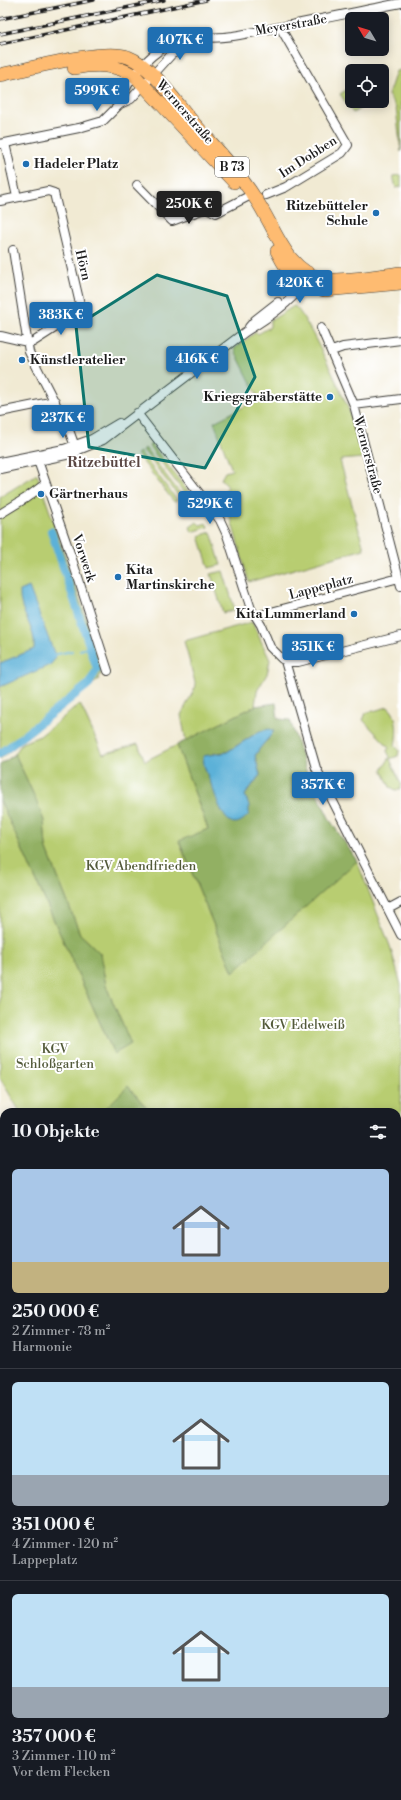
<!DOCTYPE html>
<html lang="de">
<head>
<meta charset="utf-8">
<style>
  body { margin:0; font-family:"Libre Bodoni",serif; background:#242831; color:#f1f3f6; height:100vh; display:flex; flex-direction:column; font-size:15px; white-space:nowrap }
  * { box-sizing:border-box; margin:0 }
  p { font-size:13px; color:#9ea1a6 }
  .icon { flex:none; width:22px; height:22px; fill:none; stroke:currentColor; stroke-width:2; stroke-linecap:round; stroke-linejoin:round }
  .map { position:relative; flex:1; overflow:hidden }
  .details { position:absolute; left:0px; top:1108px; width:401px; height:692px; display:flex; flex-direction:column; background:#171b24; border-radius:12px 12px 0 0; box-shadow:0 2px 10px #0003 }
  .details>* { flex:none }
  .needle { width:26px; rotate:308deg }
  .buttons { position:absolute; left:345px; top:12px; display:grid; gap:8px }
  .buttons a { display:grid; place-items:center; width:44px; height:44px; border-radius:6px; background:#171b24; box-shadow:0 2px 10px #0003; font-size:20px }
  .price { position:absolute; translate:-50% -34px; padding:0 9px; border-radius:4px; background:#1f6fb2; color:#fff; font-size:13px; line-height:26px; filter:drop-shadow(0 1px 2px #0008) }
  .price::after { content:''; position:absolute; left:50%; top:24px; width:12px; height:9px; margin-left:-6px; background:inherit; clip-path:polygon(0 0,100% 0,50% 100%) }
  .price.current { background:#222; color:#fff }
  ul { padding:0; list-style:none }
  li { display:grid; align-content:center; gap:8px; height:212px; padding:0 12px }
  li+li { border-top:1px solid #363941 }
  li span { display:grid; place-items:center; height:124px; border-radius:6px; color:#555 }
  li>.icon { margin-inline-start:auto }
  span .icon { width:72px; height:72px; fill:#fffc; stroke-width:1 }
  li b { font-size:17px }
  h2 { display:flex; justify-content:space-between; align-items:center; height:48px; padding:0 12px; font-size:17px }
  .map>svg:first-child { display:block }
  .green { fill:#b8cd71; stroke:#6a7446 }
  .forest { fill:#92b063; stroke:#576640; fill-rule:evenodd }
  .water { fill:#5cb1d8; stroke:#3c667a }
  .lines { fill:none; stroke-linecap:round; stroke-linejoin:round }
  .stream { stroke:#5cb1d8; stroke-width:2 }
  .canal { stroke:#5cb1d8; stroke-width:8 }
  .street-casing { stroke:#3c3b37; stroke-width:10 }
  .secondary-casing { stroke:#3c3b37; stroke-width:12 }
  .primary-casing { stroke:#3c3b37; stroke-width:14 }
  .street { stroke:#fff; stroke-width:8 }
  .secondary { stroke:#ffe4c6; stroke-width:11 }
  .primary { stroke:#febb71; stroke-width:13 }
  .rail-casing { stroke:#1c1c1c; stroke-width:3.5 }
  .rail { stroke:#fff; stroke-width:2; stroke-dasharray:6; stroke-linecap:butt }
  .marked { fill:#0f766e; fill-opacity:0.2; stroke:#0f766e; stroke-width:3; stroke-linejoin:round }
  .poi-dot { fill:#1f6fb2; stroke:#fff; stroke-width:1.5 }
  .labels { text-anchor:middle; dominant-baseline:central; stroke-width:4; stroke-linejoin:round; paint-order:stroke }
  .shield { fill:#fff; stroke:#606060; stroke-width:1 }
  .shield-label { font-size:12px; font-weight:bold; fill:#1c1c1c }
  .street-label { font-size:13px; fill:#1c1c1c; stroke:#fff }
  .poi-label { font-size:13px; font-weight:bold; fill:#1c1c1c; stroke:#fff; text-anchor:start }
  .park-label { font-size:13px; fill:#535a3a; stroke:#fff }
  .neighbourhood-label { font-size:14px; font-weight:bold; fill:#5a4743; stroke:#fff }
</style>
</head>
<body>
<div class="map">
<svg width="401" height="1800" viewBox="0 0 401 1800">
  <rect width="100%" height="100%" fill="#fff"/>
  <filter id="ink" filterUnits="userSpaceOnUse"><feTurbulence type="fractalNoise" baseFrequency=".025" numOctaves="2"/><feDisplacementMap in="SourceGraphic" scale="8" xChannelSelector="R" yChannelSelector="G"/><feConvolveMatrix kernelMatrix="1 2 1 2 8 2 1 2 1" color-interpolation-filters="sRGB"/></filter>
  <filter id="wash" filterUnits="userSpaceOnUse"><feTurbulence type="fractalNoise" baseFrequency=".012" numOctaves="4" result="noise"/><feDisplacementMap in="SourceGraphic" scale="16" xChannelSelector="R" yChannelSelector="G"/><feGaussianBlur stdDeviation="0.9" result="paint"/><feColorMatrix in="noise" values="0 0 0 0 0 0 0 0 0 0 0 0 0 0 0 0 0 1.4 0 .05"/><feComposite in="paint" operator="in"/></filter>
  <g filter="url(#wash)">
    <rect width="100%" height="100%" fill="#f1ead3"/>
    <path class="green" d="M401 70V152L396 108 388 95 396 71Z
      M352 86V101H372L353 113 340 94Z
      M401 175V187L396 188 393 176Z
      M294 306C303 308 341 392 347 405 354 422 358 441 363 458L340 460 364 549 249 582 223 492 228 487 221 479 225 472 232 470 214 422 259 399 234 349 256 332 258 334 270 327V321Z
      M151 444 188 491 185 494 149 446Z
      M145 448 182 496 180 498 143 450Z
      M140 452 177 500 174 502 137 454Z
      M37 474 103 668 98 680 0 759V497Z
      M197 522 200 525 206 523 208 527 192 532 190 527Z
      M211 532 221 565 209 568 199 536Z
      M223 571 235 610 223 613 211 574Z
      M252 622 270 660 267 674 257 691 255 706 186 741 181 715 196 686 184 641Z
      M80 704 103 754 138 744 145 761 177 745 208 829 179 842 233 971 357 861 390 946 401 985V1314L398 1317 397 1112H150L128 1086 102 1112H20L0 1078V800L114 1054 130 1044 106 986 100 953 80 934 46 847 44 821 36 800 15 754 22 743 40 736Z
      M388 707C399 716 397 734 395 746L399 750 398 756 390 759 401 784V789L396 790 390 787 382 770 390 757 387 751 389 747 363 720 366 713Z
      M401 1328V1606L397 1596V1333Z
      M373 1796H385L388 1800H369Z"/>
    <path class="forest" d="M276 703 278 719 290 720 306 770 330 820 357 861 233 972 179 841 208 829 177 745 255 706ZM260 731 269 739 261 745 255 756 260 775 245 795 249 806 213 788 206 772 214 753 227 752Z
      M15 754 36 800 44 821 46 847 80 934 100 953 106 986 131 1044 114 1054 0 800V765Z
      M128 1086 150 1112H102Z"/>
    <path class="water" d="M29 587 56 658 50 665 0 687V663L34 649C37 628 18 612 20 591Z
      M270 729 274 731C268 740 260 746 255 756L260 775 245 795 249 806V814C228 839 219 805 213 789 210 781 206 773 204 765L203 756 227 752 260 731Z"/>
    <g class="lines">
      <path class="stream" d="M80 650 90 647
        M53 655 72 651"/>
      <path class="canal" d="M0 754 89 684 97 669 51 531
        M0 1333 4 1340
        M265 1796 267 1800"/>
    </g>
  </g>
  <g filter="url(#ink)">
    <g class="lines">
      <g class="street-casing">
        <path id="street" d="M120 104C125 82 147 56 167 46 187 37 211 39 233 36 289 26 345 14 401 3
          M5 143 17 197
          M0 144 79 128 103 121 120 104 131 99 172 54 198 42
          M137 185 172 221 207 208 216 213 253 194
          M266 195 286 187 342 153 348 145 280 27
          M0 201 48 191 54 193 80 304 77 312 72 317 33 342C28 344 9 337 0 336
          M13 250 29 352 69 430 77 452
          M249 327 255 320 278 302
          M321 328 354 405 401 586
          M332 351 343 347 401 340
          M354 405 401 399
          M0 412 55 401
          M137 413 220 520 227 535 251 609 261 625 270 647 282 659 289 662H298L401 636
          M36 455 71 556 108 671
          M0 462 64 449 92 439 119 423
          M0 469 66 455 103 440 245 332C266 319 291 303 305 282
          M0 514 26 498 45 484
          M256 616 399 578
          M285 661 316 768 401 935
          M388 909 401 902
          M397 1327 401 1323
          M0 1515 4 1517
          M397 1754 401 1749
          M397 1788 401 1793
          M354 1800 358 1796"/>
      </g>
      <g class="secondary-casing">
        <path id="secondary" d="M0 1677 4 1681
          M135 1796 140 1800"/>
      </g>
      <g class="primary-casing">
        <path id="primary" d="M74 68C96 64 116 64 135 76L234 182
          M0 75C29 69 102 48 128 57 152 66 175 101 192 121 214 146 237 170 255 198 275 226 285 271 323 279 342 283 381 275 401 273
          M277 251C289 275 297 287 325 290L401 283
          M0 1361 4 1368
          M243 1796 245 1800"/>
      </g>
      <use href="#street" class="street"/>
      <use href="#secondary" class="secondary"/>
      <use href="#primary" class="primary"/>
      <g class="rail-casing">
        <path id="rail" d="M0 19 94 0
          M0 34 164 0
          M0 44 206 0"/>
      </g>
      <use href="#rail" class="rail"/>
    </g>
  </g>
  <path class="marked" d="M157 275 227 296 255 377 205 468 89 447 76 326Z"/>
  <g class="poi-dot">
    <circle cx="26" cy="164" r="4"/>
    <circle cx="376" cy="213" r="4"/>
    <circle cx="22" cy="360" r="4"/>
    <circle cx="330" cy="397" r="4"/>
    <circle cx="41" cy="494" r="4"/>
    <circle cx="118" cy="577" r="4"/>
    <circle cx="354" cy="614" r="4"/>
  </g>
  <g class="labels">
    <rect class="shield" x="215" y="157" width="34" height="20" rx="3"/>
    <g class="shield-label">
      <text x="232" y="167">B 73</text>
    </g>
    <g class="street-label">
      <text transform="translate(291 25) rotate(-10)">Meyerstraße</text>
      <text transform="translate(185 112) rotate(49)">Wernerstraße</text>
      <text transform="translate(308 157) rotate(-33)">Im Dobben</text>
      <text transform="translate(83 265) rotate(77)">Hörn</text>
      <text transform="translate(368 455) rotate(75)">Wernerstraße</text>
      <text transform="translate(84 558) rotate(72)">Vorwerk</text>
      <text transform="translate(321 587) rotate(-15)">Lappeplatz</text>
    </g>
    <g class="poi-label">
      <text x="34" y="164">Hadeler Platz</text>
      <text x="368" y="206" text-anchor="end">Ritzebütteler<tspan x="368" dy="15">Schule</tspan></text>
      <text x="30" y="360">Künstleratelier</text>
      <text x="322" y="397" text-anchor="end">Kriegsgräberstätte</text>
      <text x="49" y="494">Gärtnerhaus</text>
      <text x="126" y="570">Kita<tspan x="126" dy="15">Martinskirche</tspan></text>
      <text x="346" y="614" text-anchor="end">Kita Lummerland</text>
    </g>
    <g class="park-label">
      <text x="141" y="866">KGV Abendfrieden</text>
      <text x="303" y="1025">KGV Edelweiß</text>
      <text x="55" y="1049">KGV<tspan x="55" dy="15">Schloßgarten</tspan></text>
    </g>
    <g class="neighbourhood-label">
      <text x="104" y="463">Ritzebüttel</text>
    </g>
  </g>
</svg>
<div class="buttons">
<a><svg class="needle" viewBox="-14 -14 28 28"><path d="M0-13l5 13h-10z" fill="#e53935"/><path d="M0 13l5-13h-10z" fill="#9ea1a6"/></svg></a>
<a><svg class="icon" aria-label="locate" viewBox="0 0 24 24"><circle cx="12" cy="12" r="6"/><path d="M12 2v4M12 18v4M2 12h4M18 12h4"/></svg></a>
</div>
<b class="price" style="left:180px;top:61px">407K €</b>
<b class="price" style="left:97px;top:112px">599K €</b>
<b class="price current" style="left:189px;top:225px">250K €</b>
<b class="price" style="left:300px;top:304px">420K €</b>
<b class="price" style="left:61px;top:336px">383K €</b>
<b class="price" style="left:197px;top:380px">416K €</b>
<b class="price" style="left:63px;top:439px">237K €</b>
<b class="price" style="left:210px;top:525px">529K €</b>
<b class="price" style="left:313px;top:668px">351K €</b>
<b class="price" style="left:323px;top:806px">357K €</b>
<section class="details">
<h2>10 Objekte<svg class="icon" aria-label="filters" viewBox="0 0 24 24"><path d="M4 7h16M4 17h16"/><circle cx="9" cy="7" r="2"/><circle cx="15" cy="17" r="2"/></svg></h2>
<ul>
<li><span style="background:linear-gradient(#a9c7e8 75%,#c2b280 0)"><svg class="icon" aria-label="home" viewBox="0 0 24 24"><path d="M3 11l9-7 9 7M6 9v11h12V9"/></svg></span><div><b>250 000 €</b><p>2 Zimmer · 78 m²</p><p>Harmonie</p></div></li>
<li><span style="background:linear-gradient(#bfe0f5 75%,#9aa5b1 0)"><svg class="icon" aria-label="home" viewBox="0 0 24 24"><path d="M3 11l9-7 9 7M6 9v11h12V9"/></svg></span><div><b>351 000 €</b><p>4 Zimmer · 120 m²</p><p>Lappeplatz</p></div></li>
<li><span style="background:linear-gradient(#bfe0f5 75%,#9aa5b1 0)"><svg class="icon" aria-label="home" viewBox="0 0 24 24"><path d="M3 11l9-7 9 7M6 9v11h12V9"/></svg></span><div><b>357 000 €</b><p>3 Zimmer · 110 m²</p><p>Vor dem Flecken</p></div></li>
</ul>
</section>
</div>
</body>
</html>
